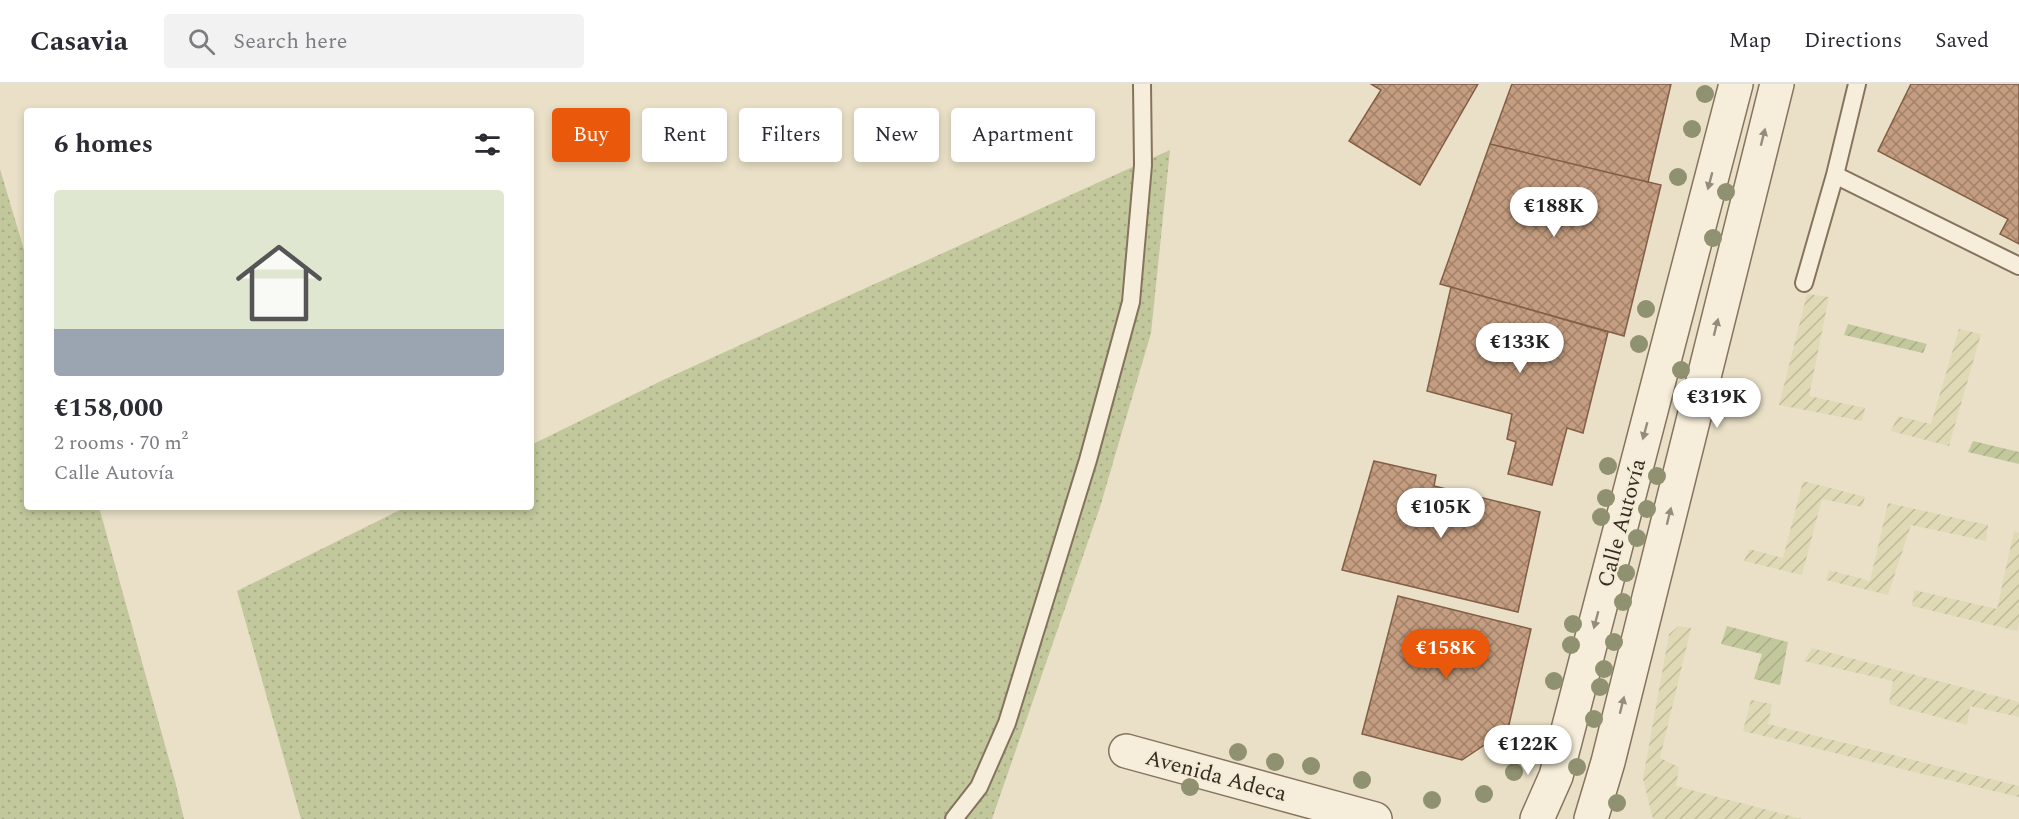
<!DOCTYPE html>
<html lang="en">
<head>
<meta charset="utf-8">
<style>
  body { margin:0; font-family:Spectral,serif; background:#f2f2f3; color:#2b2b33; height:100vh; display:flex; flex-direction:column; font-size:22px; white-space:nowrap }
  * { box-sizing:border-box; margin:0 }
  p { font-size:20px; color:#7c7c81 }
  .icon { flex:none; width:33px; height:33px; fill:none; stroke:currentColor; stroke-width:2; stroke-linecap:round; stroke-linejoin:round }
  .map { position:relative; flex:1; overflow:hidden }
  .details { position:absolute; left:24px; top:24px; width:510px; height:402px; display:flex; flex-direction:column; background:#fff; border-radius:6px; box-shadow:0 3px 9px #0003 }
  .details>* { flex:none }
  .banner { position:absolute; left:552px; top:24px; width:570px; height:54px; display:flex; gap:12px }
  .price { position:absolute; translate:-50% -51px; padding:0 14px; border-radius:21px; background:#fff; color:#222; font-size:20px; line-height:39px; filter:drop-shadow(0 2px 3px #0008) }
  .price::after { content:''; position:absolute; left:50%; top:36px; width:18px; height:14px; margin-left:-9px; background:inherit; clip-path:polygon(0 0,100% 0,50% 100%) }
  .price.current { background:#ea580c; color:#fff }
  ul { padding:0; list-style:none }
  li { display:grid; align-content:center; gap:12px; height:318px; padding:0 30px }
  li span { display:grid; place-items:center; height:186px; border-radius:6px; color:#555 }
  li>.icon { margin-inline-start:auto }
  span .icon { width:108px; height:108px; fill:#fffc; stroke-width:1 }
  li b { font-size:26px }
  h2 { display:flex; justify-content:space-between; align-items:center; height:72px; padding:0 30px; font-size:26px }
  .pill { padding:0 21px; border-radius:6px; background:#fff; box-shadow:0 3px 9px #0003; font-size:21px; line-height:54px }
  .pill.current { background:#ea580c; color:#fff }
  header { display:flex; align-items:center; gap:36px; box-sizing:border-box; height:84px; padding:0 30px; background:#fff; border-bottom:2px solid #e1e1e2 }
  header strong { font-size:28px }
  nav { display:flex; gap:33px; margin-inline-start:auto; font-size:21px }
  .search { width:420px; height:54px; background:#f2f2f3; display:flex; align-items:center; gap:15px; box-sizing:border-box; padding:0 21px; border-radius:6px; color:#7c7c81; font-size:22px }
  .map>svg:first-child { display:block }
  .farmland { fill:url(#farmland-furrows) }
  .grass { fill:url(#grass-dots) }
  .garden { fill:url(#garden-furrows) }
  .building { fill:url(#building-cross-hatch); stroke:#825e46; stroke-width:1.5 }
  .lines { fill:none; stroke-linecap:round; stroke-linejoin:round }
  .lane-casing { stroke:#85735e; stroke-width:20 }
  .street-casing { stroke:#85735e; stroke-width:36 }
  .lane { stroke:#f6eeda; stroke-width:16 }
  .street { stroke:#f6eeda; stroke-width:33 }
  .tree { fill:#909170 }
  .oneway { fill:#968c7e }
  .labels { text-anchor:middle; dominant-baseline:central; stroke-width:4.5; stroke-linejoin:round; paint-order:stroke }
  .street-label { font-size:22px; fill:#362b21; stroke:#f3ebd6 }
</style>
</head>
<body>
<header>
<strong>Casavia</strong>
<div class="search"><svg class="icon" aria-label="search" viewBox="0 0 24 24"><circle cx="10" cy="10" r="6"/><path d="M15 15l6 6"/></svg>Search here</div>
<nav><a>Map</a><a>Directions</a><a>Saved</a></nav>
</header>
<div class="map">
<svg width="2019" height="735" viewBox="0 0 2019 735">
  <defs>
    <pattern id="farmland-furrows" width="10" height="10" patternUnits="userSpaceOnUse" patternTransform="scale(1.5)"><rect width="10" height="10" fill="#dfd9b5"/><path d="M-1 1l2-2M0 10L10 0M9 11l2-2" fill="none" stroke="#c0ba9b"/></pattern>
    <pattern id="grass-dots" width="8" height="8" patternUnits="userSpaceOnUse" patternTransform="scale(1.5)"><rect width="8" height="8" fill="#c2c89c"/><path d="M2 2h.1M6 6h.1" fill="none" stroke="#a7ac86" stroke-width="1.8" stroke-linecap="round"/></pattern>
    <pattern id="garden-furrows" width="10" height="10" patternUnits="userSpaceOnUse" patternTransform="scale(1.5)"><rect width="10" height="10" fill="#c2c89c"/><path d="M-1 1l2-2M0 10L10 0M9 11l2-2" fill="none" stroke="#a7ac86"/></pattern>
    <pattern id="building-cross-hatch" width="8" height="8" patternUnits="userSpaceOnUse" patternTransform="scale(1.5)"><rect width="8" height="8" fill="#c59e81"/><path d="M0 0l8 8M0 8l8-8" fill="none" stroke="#a18169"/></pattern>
  </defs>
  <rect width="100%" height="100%" fill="#eae0c7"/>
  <path class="farmland" d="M1807 210 1829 213 1809 312 1865 324 1862 337 1779 321Z
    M1959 245 1981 250 1949 362 1891 347 1898 332 1931 340Z
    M1803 397 1865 413 1862 423 1822 415 1802 491 1744 477 1749 465 1783 474Z
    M1888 419 1988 441 1986 457 1911 441 1888 511 1826 496 1829 486 1870 497Z
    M2014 447 2019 449V539L2017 547 1912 522 1914 506 1997 525Z
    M1679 542 1691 544 1660 674 1679 683 1676 702 1802 735H1653L1643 695 1669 550Z
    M1812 564 2019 618V633L1970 622 1967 641 1889 620 1893 597 1804 577Z
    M1751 616 1772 620 1768 640 2019 702V713L1743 647Z"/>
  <path class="grass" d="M1170 66 1151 249 1100 423 992 735H301L237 507 406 423H531V361L663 296Z
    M0 85 27 176V423H99L175 697 184 735H0Z"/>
  <path class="garden" d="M1848 240 1927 260 1923 269 1844 251Z
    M1973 357 2019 368V380L1968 368Z
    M1727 542 1788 558 1780 601 1754 595 1762 570 1721 560Z"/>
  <path class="building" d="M1371 0H1478L1420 101 1349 57 1381 6Z
    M1512 0H1671L1648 98 1490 60Z
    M1911 0H2019V160L2000 150 2008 135 1878 67Z
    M1490 60 1661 101 1624 252 1440 200Z
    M1451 203 1608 248 1583 349 1567 344 1552 401 1508 390 1516 358 1507 355 1512 330 1427 307Z
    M1374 377 1436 391 1434 402 1540 428 1518 528 1342 486Z
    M1398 512 1531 545 1508 645 1462 676 1362 650Z"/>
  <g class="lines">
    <g class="lane-casing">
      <path id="lane" d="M1857 0 1835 91 2019 182
        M1804 199 1835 91
        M954 735 979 703 1007 639 1088 376 1131 218 1143 81 1142 0"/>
    </g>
    <g class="street-casing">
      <path id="street" d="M1126 667 1375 735
        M1537 735 1556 692 1736 0
        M1591 735 1608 678 1777 0"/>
    </g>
    <use href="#lane" class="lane"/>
    <use href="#street" class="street"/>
  </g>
  <g class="tree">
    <circle cx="1705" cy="10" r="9"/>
    <circle cx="1692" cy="45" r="9"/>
    <circle cx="1678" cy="93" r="9"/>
    <circle cx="1726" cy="108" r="9"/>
    <circle cx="1713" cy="154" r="9"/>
    <circle cx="1646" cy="225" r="9"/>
    <circle cx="1639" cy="260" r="9"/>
    <circle cx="1681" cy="286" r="9"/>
    <circle cx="1608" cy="382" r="9"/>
    <circle cx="1657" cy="392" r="9"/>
    <circle cx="1606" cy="414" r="9"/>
    <circle cx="1647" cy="425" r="9"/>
    <circle cx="1601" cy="433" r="9"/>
    <circle cx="1637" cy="454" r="9"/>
    <circle cx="1626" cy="489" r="9"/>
    <circle cx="1623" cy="518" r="9"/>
    <circle cx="1573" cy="540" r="9"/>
    <circle cx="1614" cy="558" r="9"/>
    <circle cx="1571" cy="561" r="9"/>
    <circle cx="1604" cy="585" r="9"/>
    <circle cx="1554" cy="597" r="9"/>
    <circle cx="1600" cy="603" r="9"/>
    <circle cx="1594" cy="635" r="9"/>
    <circle cx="1238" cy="668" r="9"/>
    <circle cx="1275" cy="678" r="9"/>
    <circle cx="1311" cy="682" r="9"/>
    <circle cx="1577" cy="683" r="9"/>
    <circle cx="1514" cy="688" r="9"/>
    <circle cx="1362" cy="696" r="9"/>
    <circle cx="1190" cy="703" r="9"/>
    <circle cx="1484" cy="710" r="9"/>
    <circle cx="1432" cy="716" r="9"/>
    <circle cx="1617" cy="719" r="9"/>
  </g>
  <defs><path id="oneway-solid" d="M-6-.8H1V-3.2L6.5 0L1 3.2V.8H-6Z" transform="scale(1.5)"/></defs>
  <g class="oneway">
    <use href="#oneway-solid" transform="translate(1763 53) rotate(-76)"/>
    <use href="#oneway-solid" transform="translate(1710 97) rotate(105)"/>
    <use href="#oneway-solid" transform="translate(1716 243) rotate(-76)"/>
    <use href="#oneway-solid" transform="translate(1645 347) rotate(105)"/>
    <use href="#oneway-solid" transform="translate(1669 432) rotate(-76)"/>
    <use href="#oneway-solid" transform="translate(1596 536) rotate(105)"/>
    <use href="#oneway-solid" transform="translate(1622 621) rotate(-76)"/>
  </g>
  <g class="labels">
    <g class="street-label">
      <text transform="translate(1622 439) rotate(-75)">Calle Autovía</text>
      <text transform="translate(1216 692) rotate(15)">Avenida Adeca</text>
    </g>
  </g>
</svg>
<b class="price" style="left:1554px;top:154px">€188K</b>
<b class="price" style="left:1520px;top:290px">€133K</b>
<b class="price" style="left:1717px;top:345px">€319K</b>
<b class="price" style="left:1441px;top:455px">€105K</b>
<b class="price current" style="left:1446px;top:596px">€158K</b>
<b class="price" style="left:1528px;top:692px">€122K</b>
<div class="banner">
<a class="pill current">Buy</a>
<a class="pill">Rent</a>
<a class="pill">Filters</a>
<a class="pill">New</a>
<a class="pill">Apartment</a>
</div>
<section class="details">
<h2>6 homes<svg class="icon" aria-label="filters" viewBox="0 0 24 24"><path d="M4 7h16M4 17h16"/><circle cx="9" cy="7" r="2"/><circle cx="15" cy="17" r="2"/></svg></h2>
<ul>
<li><span style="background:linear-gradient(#dfe7d0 75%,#9aa5b1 0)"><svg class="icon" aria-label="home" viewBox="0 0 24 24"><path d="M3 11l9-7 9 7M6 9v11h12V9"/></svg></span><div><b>€158,000</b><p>2 rooms · 70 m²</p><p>Calle Autovía</p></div></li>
</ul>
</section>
</div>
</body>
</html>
